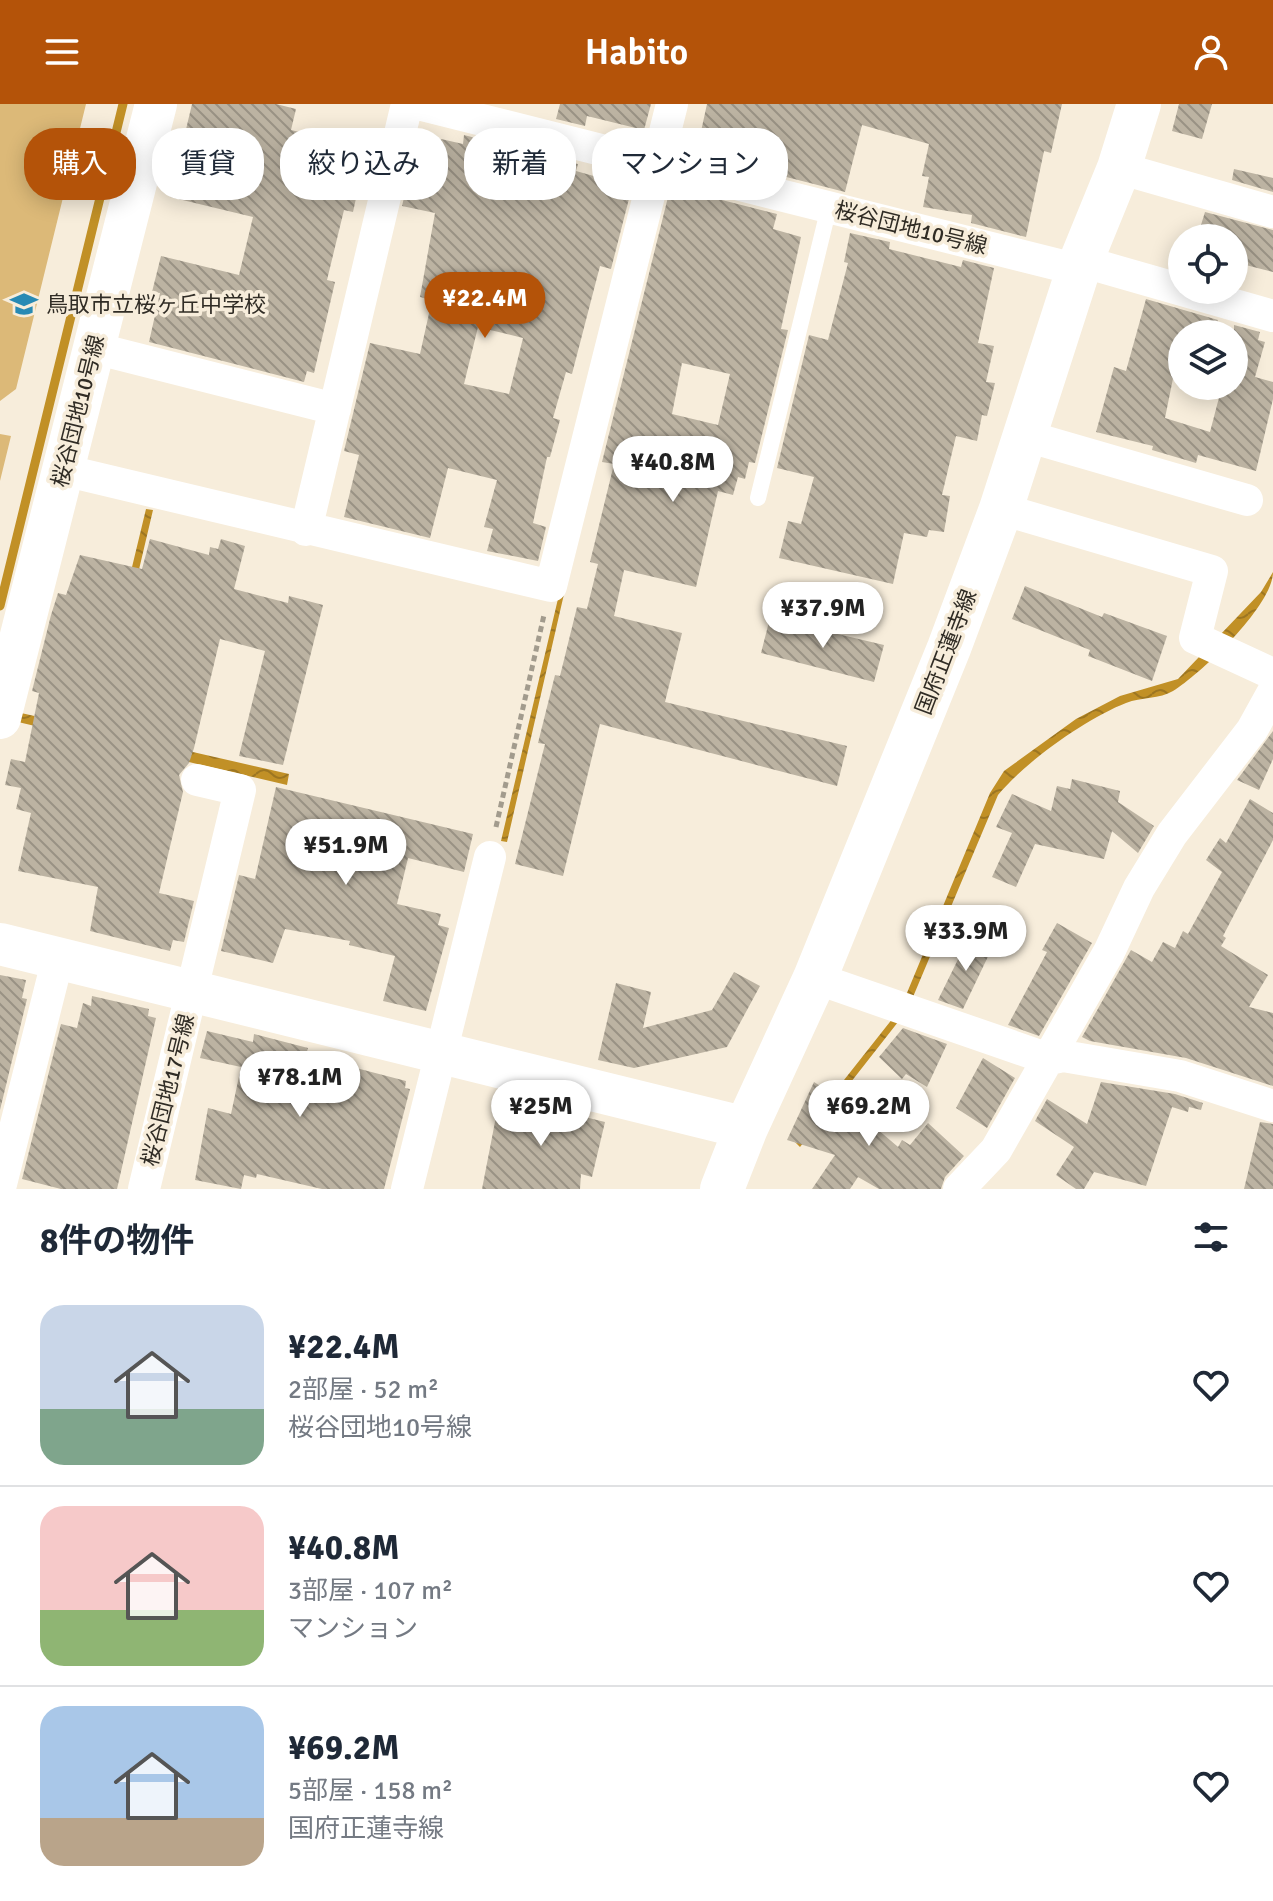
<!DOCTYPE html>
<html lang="ja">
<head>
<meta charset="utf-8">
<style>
  body { margin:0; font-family:Signika,"Noto Sans JP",sans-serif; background:#f2f2f3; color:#1f2937; height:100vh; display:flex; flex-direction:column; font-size:30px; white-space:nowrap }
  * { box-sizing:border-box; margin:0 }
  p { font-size:26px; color:#747a83 }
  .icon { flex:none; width:44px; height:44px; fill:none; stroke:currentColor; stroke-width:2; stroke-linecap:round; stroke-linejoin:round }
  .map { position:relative; height:1085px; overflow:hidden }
  .drawer { display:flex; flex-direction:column; background:#fff; flex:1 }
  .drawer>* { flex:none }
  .hud { position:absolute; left:24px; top:24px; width:800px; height:72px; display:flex; gap:16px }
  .controls { position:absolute; left:1168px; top:120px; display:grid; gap:16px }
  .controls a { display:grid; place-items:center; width:80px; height:80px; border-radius:50%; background:#fff; box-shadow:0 4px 20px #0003; font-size:40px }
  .price { position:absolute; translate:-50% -68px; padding:0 18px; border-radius:28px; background:#fff; color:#222; font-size:26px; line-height:52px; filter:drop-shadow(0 2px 4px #0008) }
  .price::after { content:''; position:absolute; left:50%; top:48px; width:24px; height:18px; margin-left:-12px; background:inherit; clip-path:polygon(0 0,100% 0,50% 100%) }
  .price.current { background:#b45309; color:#fff }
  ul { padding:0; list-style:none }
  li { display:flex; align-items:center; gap:24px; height:200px; padding:0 40px }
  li+li { border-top:2px solid #e0e1e3 }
  li span { display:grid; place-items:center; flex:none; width:224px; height:160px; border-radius:24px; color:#555 }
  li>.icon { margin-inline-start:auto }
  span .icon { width:96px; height:96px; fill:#fffc; stroke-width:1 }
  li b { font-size:34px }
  h2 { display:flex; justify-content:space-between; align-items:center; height:96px; padding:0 40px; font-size:34px }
  .chip { padding:0 28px; border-radius:32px; background:#fff; box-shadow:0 4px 20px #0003; font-size:28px; line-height:72px }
  .chip.current { background:#b45309; color:#fff }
  header { display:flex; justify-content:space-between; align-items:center; height:104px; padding:0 40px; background:#b45309; color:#fff; font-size:36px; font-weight:600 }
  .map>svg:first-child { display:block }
  .green { fill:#dcb978 }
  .water { fill:url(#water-waves) }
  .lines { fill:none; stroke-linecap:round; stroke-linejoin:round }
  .stream { stroke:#c19026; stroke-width:9 }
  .building { fill:url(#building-back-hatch); fill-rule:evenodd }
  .path { stroke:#a29b8d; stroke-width:5; stroke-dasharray:6 4; stroke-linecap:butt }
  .service { stroke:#fff; stroke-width:16 }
  .minor { stroke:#fff; stroke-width:32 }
  .tertiary { stroke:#fff; stroke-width:42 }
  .secondary { stroke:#fff; stroke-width:44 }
  .labels { text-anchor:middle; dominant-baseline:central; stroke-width:7; stroke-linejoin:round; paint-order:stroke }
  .street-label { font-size:22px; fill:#302c25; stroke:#f7eddb }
  .poi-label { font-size:22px; fill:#302c25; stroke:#f7eddb; text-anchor:start }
</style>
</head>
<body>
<header><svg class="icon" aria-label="menu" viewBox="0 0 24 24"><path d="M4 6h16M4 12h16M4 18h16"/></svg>Habito<svg class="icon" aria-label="person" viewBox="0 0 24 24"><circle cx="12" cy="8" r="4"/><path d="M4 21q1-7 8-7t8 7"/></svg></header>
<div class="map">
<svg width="1273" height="1085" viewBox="0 0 1273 1085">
  <defs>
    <pattern id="water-waves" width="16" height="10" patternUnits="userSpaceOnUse" patternTransform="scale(2)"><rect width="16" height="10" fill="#c19026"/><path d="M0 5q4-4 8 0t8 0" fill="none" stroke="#9d7621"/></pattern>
    <pattern id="building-back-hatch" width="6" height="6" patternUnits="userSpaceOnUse" patternTransform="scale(2)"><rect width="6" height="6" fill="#bcb3a2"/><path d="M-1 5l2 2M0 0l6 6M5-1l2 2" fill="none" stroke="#999284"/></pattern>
  </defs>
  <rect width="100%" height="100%" fill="#f7eddb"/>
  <path class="green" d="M0 0H86L16 285 0 297Z
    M0 330 11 332 0 377Z"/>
  <path class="water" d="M589 363 593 364 507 738 501 737Z
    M146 405 153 406 101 627 289 670 287 681 18 618 21 609 93 625Z
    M1273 468C1273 501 1202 569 1173 587 1160 595 1141 593 1126 599 1087 614 1025 658 998 691L910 900 904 896 990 689 1004 667 1076 615 1120 592 1178 575 1261 488Z
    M893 914 898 918 800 1043 795 1038Z"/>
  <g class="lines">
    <path class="stream" d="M0 502 123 0"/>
  </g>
  <path class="building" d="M192 0H276L296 5 291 26 367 44 353 108 344 106 327 176 335 178 314 269 307 267 304 278 149 238 160 189 152 188 161 152 239 171 253 113 170 93Z
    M560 0H651L644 26 587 12 585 22 556 15Z
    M707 0H1062L1051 49 1044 47 1026 133 971 119 972 111 923 103 929 73 922 72 929 40 862 21 845 88 689 48 693 31 700 32Z
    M1179 0H1212L1202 35 1172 27Z
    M464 31 491 38 490 42 578 60 576 67 632 83 611 165 600 162 572 270 566 268 553 314 560 316 550 353H547L533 419 546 423 538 457 487 447 493 425 484 423 497 376 448 364 430 434 344 413 359 351 344 347 370 239 420 250 432 196 420 193 435 109 402 102 408 77 425 82 431 60 436 61 441 35 463 40ZM478 223 523 234 509 290 464 280Z
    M1234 65 1273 74V88L1232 76Z
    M675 84 777 110 773 125 801 133 781 225 788 226 755 359 749 358 745 375 738 373 733 391 718 387 696 483 624 466 614 512 682 529 665 598 847 642 837 682 600 620 563 772 515 760 545 640 538 639 555 571 560 572 577 503 587 505 598 460 590 458 614 360 602 358 668 93 673 94ZM682 259 730 270 718 321 672 310Z
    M1205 108 1273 126V168L1234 158V134H1197Z
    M850 129 890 138 889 145 961 163 963 156 994 164 978 239 994 242 986 278 995 279 987 312 982 311 977 337 956 332 942 391 950 392 944 428 929 426 927 433 904 429 893 480 779 454 788 417 801 420 814 373 777 364 809 231 828 236 848 159 844 158Z
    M1146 195 1218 216 1213 230H1182L1165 314 1210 328 1222 282H1234V221L1260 228 1258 236 1265 238 1255 273 1273 278V295L1256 367 1198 351 1196 359 1152 346 1153 342 1096 328 1114 263 1126 267Z
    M150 435 209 451 210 443 218 445 221 435 245 442 234 485 288 499 289 492 323 501 283 661 239 652 265 547 220 535 194 644 189 659 179 671 183 688 159 789 194 797 184 838 173 836 170 847 90 827 98 783 18 767 31 709 16 705 21 684 5 681 11 655 25 658 39 589 32 587 51 511 58 489 66 491 80 451 142 465Z
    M1025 482 1102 513 1104 509 1167 532 1152 577 1088 552 1090 546 1012 515Z
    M770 514 884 541 874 578 761 549Z
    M1273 627V655L1259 686 1237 676Z
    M1072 675 1120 687 1118 698 1154 722 1138 749 1112 727 1104 755 1035 740 1016 783 992 773 1012 729 996 723 1012 690 1051 707 1057 682 1070 685Z
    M276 683 473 730 464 768 408 754 397 800 441 810 438 821 449 824 426 907 383 897 395 852 349 841 350 837 285 825 273 859 221 847 239 771 255 775Z
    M1250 695 1273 709V736L1223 832 1226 834 1221 842 1268 871 1249 903 1273 909V982L1186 954 1090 937 1082 933 1131 846 1152 858 1163 838 1175 844 1183 827 1188 830 1222 768 1206 756 1220 734 1226 739Z
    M1057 819 1092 839 1039 932 1008 921 1047 848 1042 846Z
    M970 831 993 842 963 905 938 896Z
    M734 868 760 882 727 943 634 964 598 956 616 879 651 888 643 924 712 906Z
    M0 871 26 876 22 894 27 895 0 1006Z
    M92 892 149 905 148 912 156 914 117 1085H61L22 1075 61 920 77 924 83 899 91 902Z
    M903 924 947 940 927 983 906 970 902 975 879 953Z
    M207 927 253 938 254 930 308 944 306 951 406 977 405 984 410 985 384 1085H322L257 1070 256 1074 244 1071 241 1085 195 1076 208 1004 231 1010 241 963 200 954Z
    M983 954 1015 974 987 1024 956 1004Z
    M814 978 847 999 898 1043 902 1036 910 1041 928 1019 964 1052 945 1073 941 1085H879L858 1073 850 1085H812L835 1051 787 1036Z
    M1101 978 1175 990 1203 999 1201 1006 1189 1003 1188 1008 1172 1003 1146 1082 1094 1068 1084 1085H1076L1056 1071 1074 1043 1035 1017 1047 995 1087 1020Z
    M500 992 605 1018 592 1073 581 1070 580 1085H482Z
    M1260 1018 1273 1020V1085H1244Z"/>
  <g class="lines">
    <path class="path" d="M496 723 544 511"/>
    <path class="service" d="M758 394 829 103"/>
    <path class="minor" d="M418 0 1079 166
      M1119 64 1273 108
      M1081 157 1273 212
      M94 244 335 305
      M1026 332 1247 396
      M63 366 551 482 672 0
      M1001 405 1212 467 1195 534 1273 570
      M306 426 407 0
      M815 874 1049 955 1063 952 1180 972 1273 1002
      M0 1084 58 854
      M144 1085 240 686 197 676
      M407 1085 490 753
      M959 1085 996 1046 1109 848 1139 784 1172 730 1252 626 1273 588"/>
    <path class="tertiary" d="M0 614 156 0
      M0 840 746 1024"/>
    <path class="secondary" d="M722 1085 746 1024 815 874 949 544 1001 405 1081 157 1119 64 1139 0"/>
  </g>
  <defs>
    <g id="school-bare" transform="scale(2.16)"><path d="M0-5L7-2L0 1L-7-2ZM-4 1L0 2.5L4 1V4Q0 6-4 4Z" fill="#288ab4" stroke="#f7eddb" stroke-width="2.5" paint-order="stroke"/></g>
  </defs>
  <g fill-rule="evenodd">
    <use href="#school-bare" x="24" y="200"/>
  </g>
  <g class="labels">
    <g class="street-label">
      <text transform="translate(911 124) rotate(14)">桜谷団地10号線</text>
      <text transform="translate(78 307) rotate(-76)">桜谷団地10号線</text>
      <text transform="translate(946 548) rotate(-69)">国府正蓮寺線</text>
      <text transform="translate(168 986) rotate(-76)">桜谷団地17号線</text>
    </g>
    <g class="poi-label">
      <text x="46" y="200">鳥取市立桜ヶ丘中学校</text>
    </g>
  </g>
</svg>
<div class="controls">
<a><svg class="icon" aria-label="locate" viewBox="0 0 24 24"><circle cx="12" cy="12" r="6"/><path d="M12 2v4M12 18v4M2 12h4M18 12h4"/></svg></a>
<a><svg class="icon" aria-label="layers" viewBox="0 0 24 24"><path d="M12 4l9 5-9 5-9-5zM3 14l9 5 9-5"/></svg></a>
</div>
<b class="price current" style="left:485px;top:236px">¥22.4M</b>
<b class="price" style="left:673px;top:400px">¥40.8M</b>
<b class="price" style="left:823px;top:546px">¥37.9M</b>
<b class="price" style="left:346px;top:783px">¥51.9M</b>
<b class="price" style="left:966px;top:869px">¥33.9M</b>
<b class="price" style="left:300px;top:1015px">¥78.1M</b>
<b class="price" style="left:541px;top:1044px">¥25M</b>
<b class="price" style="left:869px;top:1044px">¥69.2M</b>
<div class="hud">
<a class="chip current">購入</a>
<a class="chip">賃貸</a>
<a class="chip">絞り込み</a>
<a class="chip">新着</a>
<a class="chip">マンション</a>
</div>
</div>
<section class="drawer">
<h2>8件の物件<svg class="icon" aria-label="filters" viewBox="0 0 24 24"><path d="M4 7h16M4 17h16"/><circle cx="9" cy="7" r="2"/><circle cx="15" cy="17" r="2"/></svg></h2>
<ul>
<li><span style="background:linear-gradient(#c9d6e8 65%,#7fa58c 0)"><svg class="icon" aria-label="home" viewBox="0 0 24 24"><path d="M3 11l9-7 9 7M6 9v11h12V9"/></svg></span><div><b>¥22.4M</b><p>2部屋 · 52 m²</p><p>桜谷団地10号線</p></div><svg class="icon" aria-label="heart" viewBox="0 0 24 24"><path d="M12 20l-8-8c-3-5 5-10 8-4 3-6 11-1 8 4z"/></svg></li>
<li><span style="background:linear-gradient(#f6c9c9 65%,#8fb573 0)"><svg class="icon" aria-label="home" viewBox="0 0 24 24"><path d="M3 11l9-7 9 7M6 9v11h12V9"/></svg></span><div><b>¥40.8M</b><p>3部屋 · 107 m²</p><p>マンション</p></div><svg class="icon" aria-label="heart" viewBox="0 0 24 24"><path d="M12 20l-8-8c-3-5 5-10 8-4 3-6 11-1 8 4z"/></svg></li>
<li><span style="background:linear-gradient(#a9c7e8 70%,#b9a48a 0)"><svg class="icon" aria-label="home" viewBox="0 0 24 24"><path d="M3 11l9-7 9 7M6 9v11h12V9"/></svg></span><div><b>¥69.2M</b><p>5部屋 · 158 m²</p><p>国府正蓮寺線</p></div><svg class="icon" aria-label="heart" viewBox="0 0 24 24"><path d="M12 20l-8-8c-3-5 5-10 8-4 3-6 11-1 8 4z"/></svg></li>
</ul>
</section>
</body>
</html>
